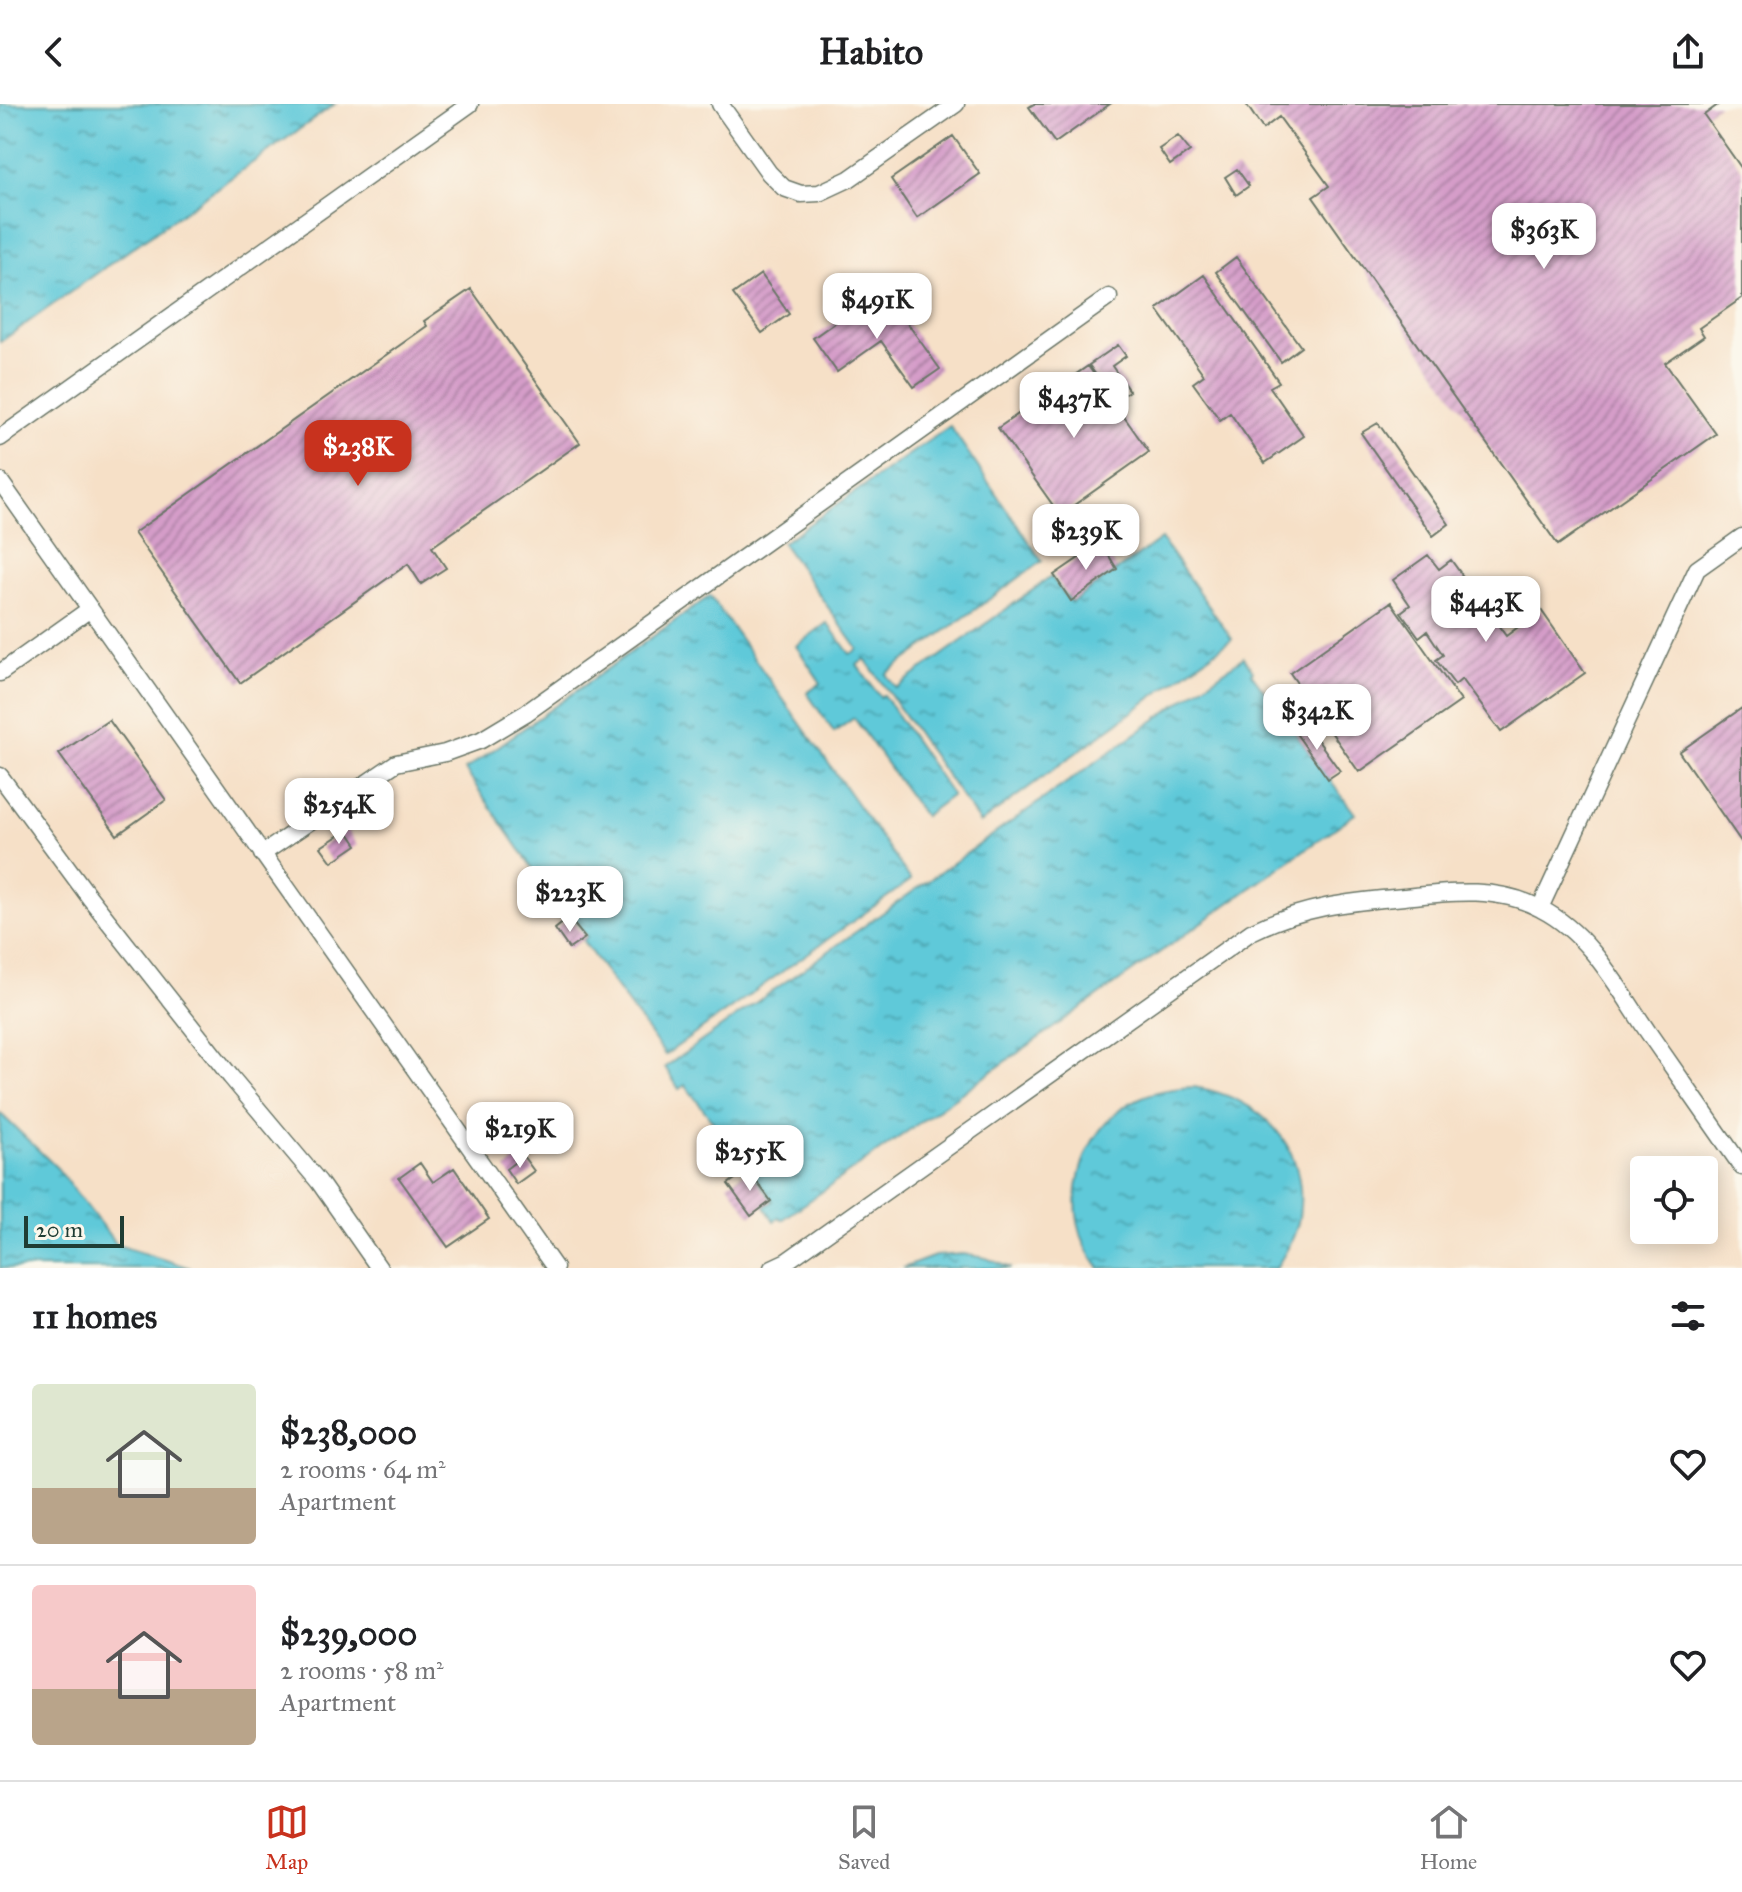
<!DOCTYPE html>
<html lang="en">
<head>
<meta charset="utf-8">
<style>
  body { margin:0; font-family:"IM FELL Great Primer",serif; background:#f2f2f2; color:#202124; height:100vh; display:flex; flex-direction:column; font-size:30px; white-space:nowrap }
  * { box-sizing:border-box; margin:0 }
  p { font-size:26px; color:#757577 }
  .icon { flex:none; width:44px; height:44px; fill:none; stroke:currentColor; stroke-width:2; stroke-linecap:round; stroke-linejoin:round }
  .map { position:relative; height:1164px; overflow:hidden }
  .drawer { display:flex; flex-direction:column; background:#fff; flex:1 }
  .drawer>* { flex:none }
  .controls { position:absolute; left:1630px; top:1052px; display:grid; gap:16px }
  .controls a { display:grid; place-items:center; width:88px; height:88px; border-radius:8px; background:#fff; box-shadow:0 4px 20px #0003; font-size:40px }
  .scale { position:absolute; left:24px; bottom:20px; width:100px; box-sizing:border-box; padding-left:8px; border:4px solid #1f3d34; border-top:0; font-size:22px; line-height:28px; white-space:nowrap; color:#1f3d34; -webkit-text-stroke:6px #fbf7ec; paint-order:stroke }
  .price { position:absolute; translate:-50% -68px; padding:0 18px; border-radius:16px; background:#fff; color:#222; font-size:26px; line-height:52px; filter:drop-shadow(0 2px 4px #0008) }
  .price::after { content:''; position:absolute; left:50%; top:48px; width:24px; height:18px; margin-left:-12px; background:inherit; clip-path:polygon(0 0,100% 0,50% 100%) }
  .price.current { background:#c8321e; color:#fff }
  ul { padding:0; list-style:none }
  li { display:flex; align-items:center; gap:24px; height:200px; padding:0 32px }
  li+li { border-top:2px solid #e0e0e0 }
  li span { display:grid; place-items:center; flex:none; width:224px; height:160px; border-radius:8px; color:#555 }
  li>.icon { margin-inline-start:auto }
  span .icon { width:96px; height:96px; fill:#fffc; stroke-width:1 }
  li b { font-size:34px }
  h2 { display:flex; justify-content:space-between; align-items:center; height:96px; padding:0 32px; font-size:34px }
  header { display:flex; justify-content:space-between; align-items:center; height:104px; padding:0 32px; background:#fff; font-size:36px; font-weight:700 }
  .dock { display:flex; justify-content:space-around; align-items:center; height:112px; border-top:2px solid #e0e0e0; background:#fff; font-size:22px; color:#757577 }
  .dock a { display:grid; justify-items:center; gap:4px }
  .dock .current { color:#c8321e }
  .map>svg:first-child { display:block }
  .water { fill:url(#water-ripples); stroke:#3e8386; stroke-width:2 }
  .building { fill:url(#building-hatch) }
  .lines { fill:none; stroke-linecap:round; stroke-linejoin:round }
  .service-casing { stroke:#6a7667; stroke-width:19 }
  .service { stroke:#fff; stroke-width:16 }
</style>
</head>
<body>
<header><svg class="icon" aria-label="back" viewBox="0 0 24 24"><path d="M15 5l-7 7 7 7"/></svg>Habito<svg class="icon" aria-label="share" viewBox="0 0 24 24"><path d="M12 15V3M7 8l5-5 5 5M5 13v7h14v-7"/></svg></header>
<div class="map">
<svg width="1742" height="1164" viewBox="0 0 1742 1164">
  <defs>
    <pattern id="water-ripples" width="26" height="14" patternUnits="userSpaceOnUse" patternTransform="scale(2)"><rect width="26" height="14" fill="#5ec9d9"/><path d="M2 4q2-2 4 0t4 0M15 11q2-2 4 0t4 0" fill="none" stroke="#4da4b1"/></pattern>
    <pattern id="building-hatch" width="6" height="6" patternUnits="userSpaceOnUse" patternTransform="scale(2)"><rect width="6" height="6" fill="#d59dc9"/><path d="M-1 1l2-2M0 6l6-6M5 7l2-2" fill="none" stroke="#ac81a4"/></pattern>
  </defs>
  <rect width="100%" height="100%" fill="#fbf7ec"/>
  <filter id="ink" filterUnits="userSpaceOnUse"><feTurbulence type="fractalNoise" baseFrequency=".0125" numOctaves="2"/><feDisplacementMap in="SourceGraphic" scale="16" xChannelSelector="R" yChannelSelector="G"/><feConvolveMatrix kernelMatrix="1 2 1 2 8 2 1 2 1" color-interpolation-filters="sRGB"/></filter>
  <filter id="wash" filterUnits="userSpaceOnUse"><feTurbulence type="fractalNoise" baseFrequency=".006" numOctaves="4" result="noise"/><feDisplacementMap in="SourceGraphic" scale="32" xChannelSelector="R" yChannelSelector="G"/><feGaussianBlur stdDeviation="1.8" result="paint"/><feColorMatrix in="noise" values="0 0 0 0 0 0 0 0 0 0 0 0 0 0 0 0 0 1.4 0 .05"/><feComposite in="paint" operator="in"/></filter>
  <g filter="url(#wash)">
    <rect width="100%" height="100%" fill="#f6e0c7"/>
    <path class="water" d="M0 0H335L0 238Z
      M950 322 1042 457 886 570 896 584 1051 473 1071 499 1161 435 1232 535 980 719 865 555 857 561 880 593 883 591 952 691 924 712 854 614 834 628 807 589 821 579 796 542 827 519 850 550 858 545 782 439Z
      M710 492 911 776 665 951 583 837 587 833 571 811 567 814 465 666Z
      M1244 553 1253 567 1251 569 1355 710 782 1116 779 1113 774 1117 765 1103 773 1097 685 981 679 985 665 963Z
      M1194 983C1261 994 1309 1041 1299 1113 1296 1132 1286 1148 1276 1164H1100C1055 1112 1077 1022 1140 994 1157 986 1175 984 1194 983Z
      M0 1009 57 1064 117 1141 191 1164H0Z
      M963 1150 986 1154 1011 1164H903L935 1152Z"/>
    <g id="blocks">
      <path class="building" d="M1034 0H1110L1055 39 1029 3Z
        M1246 0H1719L1704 11 1742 65V194L1699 224 1704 232 1665 259 1716 330 1558 441 1313 93 1329 82 1279 13 1263 25Z
        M953 32 980 70 917 114 891 75Z
        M1178 32 1190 47 1170 61 1159 45Z
        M1237 65 1249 82 1236 91 1225 73Z
        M1236 153 1301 243 1281 258 1216 168Z
        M761 170 789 210 762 229 733 190Z
        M1204 171 1279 278 1270 283 1304 332 1265 359 1230 309 1220 316 1193 279 1204 271 1157 205Z
        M471 185 580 339 432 443 446 464 421 480 408 460 240 579 134 429 427 222 424 217Z
        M888 192 940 265 914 283 881 237 837 268 813 234 858 202 863 210Z
        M1118 241 1126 252 1112 262 1129 287 1114 297 1089 261Z
        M1088 262 1149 348 1060 411 998 324Z
        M1378 319 1449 420 1433 432 1361 329Z
        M1101 439 1117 465 1071 497 1054 471Z
        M1428 451 1439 465 1451 456 1506 532 1541 506 1585 569 1501 628 1462 575 1455 581 1436 556 1443 551 1427 527 1419 533 1401 508 1410 501 1393 476Z
        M1391 498 1461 597 1359 668 1290 569Z
        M1742 604V739L1679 648Z
        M109 616 166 696 117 731 59 650Z
        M1306 620 1340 667 1328 675 1295 628Z
        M347 726 357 741 332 758 321 743Z
        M569 814 585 834 569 845 555 825Z
        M523 1052 534 1067 516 1080 506 1065Z
        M420 1059 433 1078 454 1064 489 1115 448 1143 399 1074Z
        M748 1066 771 1097 751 1112 728 1080Z"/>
    </g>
  </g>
  <g filter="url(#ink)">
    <use href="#blocks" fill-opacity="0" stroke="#6a7667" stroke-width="2"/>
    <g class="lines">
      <g class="service-casing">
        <path id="service" d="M720 0 769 69 784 84 801 90 819 89 849 75 956 0
          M0 334 470 0
          M0 377 555 1164
          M0 569 90 505
          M0 672 90 794 231 973 319 1078 379 1164
          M262 750 396 659 445 649 481 636 526 609 1109 193
          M1540 804 1697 465 1742 433
          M772 1164 787 1157 1251 828C1302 803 1347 798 1404 793 1450 788 1499 782 1541 805 1590 830 1618 884 1648 928 1679 973 1711 1018 1742 1063"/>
      </g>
      <use href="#service" class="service"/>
    </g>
  </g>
</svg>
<div class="controls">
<a><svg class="icon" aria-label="locate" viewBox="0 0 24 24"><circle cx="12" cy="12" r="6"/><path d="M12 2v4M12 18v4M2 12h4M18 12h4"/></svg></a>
</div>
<div class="scale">20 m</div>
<b class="price" style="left:1544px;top:167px">$363K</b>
<b class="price" style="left:877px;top:237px">$491K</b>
<b class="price" style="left:1074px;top:336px">$437K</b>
<b class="price current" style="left:358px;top:384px">$238K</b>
<b class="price" style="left:1086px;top:468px">$239K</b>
<b class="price" style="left:1486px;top:540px">$443K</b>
<b class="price" style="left:1317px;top:648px">$342K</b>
<b class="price" style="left:339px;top:742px">$254K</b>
<b class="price" style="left:570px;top:830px">$223K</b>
<b class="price" style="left:520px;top:1066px">$219K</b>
<b class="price" style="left:750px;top:1089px">$255K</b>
</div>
<section class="drawer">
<h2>11 homes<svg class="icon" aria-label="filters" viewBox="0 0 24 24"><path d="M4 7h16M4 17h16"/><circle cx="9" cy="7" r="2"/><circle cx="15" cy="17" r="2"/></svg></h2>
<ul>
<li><span style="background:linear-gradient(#dfe7d0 65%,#b9a48a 0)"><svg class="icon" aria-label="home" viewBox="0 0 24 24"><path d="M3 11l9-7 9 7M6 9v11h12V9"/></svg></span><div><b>$238,000</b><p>2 rooms · 64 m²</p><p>Apartment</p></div><svg class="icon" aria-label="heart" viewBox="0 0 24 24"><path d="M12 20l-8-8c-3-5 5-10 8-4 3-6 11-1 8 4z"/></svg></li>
<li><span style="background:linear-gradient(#f6c9c9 65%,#b9a48a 0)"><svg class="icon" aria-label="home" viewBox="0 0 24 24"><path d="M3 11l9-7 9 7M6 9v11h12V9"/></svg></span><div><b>$239,000</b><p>2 rooms · 58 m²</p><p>Apartment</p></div><svg class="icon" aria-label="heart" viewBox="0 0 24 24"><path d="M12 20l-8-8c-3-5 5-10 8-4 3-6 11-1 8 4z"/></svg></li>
</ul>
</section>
<nav class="dock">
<a class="current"><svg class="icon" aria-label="map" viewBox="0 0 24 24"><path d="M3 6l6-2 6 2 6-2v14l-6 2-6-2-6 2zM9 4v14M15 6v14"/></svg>Map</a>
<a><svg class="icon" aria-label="saved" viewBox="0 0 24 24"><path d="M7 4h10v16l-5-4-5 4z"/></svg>Saved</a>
<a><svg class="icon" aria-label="home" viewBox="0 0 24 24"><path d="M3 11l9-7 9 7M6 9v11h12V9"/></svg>Home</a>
</nav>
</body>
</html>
